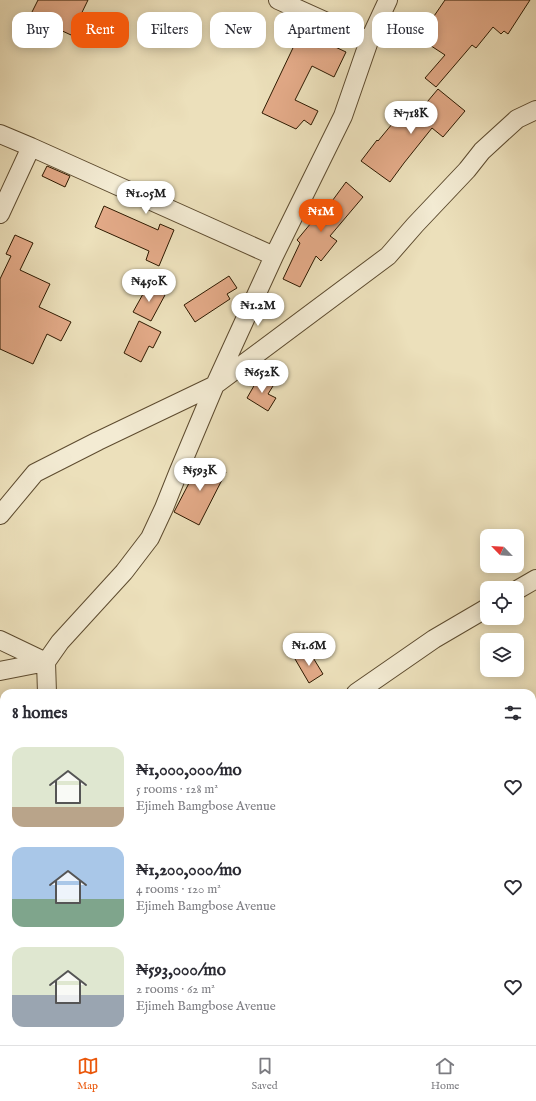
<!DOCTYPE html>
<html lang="en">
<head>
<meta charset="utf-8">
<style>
  body { margin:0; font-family:"IM FELL English",serif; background:#f7f7f7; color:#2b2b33; height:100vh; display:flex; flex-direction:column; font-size:15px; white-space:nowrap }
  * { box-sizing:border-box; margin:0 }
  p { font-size:13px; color:#7c7c81 }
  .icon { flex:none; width:22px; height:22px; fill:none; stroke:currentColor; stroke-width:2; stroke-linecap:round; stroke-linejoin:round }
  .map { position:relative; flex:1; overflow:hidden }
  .drawer { position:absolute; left:0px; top:689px; width:536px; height:356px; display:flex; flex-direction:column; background:#fff; border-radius:12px 12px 0 0; box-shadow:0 2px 10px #0003 }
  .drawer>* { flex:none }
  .top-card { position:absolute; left:12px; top:12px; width:512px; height:36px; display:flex; gap:8px }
  .needle { width:26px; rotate:295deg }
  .fabs { position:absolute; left:480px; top:529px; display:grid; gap:8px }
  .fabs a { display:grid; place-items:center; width:44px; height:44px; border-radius:8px; background:#fff; box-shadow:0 2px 10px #0003; font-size:20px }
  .price { position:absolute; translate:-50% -34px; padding:0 9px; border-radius:14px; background:#fff; color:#222; font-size:13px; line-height:26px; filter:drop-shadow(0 1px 2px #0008) }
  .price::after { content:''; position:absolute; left:50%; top:24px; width:12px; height:9px; margin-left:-6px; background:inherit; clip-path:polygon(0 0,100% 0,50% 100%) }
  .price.active { background:#ea580c; color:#fff }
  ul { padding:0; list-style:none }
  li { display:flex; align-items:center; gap:12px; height:100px; padding:0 12px }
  li span { display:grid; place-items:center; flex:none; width:112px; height:80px; border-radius:12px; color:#555 }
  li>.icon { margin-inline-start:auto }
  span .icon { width:48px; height:48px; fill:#fffc; stroke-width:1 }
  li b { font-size:17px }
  h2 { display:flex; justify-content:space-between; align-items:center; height:48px; padding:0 12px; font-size:17px }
  .chip { padding:0 14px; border-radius:12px; background:#fff; box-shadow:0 2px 10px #0003; font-size:14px; line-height:36px }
  .chip.active { background:#ea580c; color:#fff }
  .dock { display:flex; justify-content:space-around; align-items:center; height:56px; border-top:1px solid #e1e1e2; background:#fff; font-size:11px; color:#7c7c81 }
  .dock a { display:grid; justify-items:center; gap:2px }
  .dock .active { color:#ea580c }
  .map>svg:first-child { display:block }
  .building { fill:#e3aa88; stroke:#2d1900 }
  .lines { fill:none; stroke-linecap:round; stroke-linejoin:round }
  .lane-casing { stroke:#5d4b2f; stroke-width:10 }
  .street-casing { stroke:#5d4b2f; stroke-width:20 }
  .secondary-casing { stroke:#2d1900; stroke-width:24 }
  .lane { stroke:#f3ebd3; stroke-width:9 }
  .street { stroke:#f3ebd3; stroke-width:18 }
  .secondary { stroke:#f3ebd3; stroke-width:22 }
</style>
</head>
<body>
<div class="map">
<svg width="536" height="1045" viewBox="0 0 536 1045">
  <rect width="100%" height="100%" fill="#ece0bb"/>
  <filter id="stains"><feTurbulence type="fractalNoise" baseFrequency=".005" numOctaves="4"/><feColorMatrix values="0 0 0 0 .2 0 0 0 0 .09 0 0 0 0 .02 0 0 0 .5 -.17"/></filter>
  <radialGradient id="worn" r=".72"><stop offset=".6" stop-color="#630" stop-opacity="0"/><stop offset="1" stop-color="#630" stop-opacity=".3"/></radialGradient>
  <path class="building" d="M38 0H88L71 35 30 16Z
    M445 0H530L508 34 504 31 501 34 493 27 476 48 472 45 436 87 425 78 445 55 419 38Z
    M301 31 346 52 334 77 312 66 295 100 318 111 311 125 304 120 296 129 262 113Z
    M438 89 465 111 443 137 432 128 404 163 390 182 361 161 377 140 378 141 402 112 412 120Z
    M47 166 70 176 65 187 42 176Z
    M346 182 363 197 330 236 337 241 321 261 316 256 300 287 283 279 300 243 297 240 316 217 308 211 313 200 327 208Z
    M104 206 158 230 160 224 174 230 159 266 146 260 149 251 95 227Z
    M15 235 33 243 20 270 50 284 39 307 71 322 61 341 47 334 33 364 0 349V279L11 256 6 254Z
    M229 276 237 288 227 294 230 299 195 322 184 305Z
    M148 285 165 295 151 321 133 312Z
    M139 321 161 332 153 348 149 346 141 362 124 353Z
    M259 377 273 386 268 394 276 398 268 411 247 398Z
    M201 460 226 472 199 525 174 512Z
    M309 651 323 674 309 683 295 659Z"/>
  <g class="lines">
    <g class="lane-casing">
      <path id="lane" d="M266 1041 270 1045"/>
    </g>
    <g class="street-casing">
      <path id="street" d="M278 0 369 41
        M0 134 31 147 0 214
        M31 147 274 256
        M0 515 35 473 98 441 215 385 388 256 415 225 467 170 482 151 517 119 536 110
        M517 590 536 579
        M0 640 46 662
        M0 671 46 662
        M47 693 46 662 60 642 124 572 150 538 164 508 178 473 215 385 274 256 343 116 369 41 388 0
        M356 693 434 639 487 608
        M0 960 4 957
        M63 1041 65 1045"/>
    </g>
    <g class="secondary-casing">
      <path id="secondary" d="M532 871 536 868
        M532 912 536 909
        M338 1045 342 1041
        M375 1045 379 1041"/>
    </g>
    <use href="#lane" class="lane"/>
    <use href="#street" class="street"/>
    <use href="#secondary" class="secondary"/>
  </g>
  <rect width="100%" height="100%" filter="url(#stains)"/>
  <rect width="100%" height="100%" fill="url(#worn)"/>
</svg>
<div class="fabs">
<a><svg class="needle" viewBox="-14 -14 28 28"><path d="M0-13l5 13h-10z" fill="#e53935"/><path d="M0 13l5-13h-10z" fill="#7c7c81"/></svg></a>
<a><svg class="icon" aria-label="locate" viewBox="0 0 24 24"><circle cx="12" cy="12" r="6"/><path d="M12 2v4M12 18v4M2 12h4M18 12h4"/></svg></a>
<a><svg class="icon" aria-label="layers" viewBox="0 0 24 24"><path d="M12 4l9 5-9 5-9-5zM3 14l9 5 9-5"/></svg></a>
</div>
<b class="price" style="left:411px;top:135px">₦718K</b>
<b class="price" style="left:146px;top:215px">₦1.05M</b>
<b class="price active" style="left:321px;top:233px">₦1M</b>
<b class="price" style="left:149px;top:303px">₦450K</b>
<b class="price" style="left:258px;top:327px">₦1.2M</b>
<b class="price" style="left:262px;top:394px">₦652K</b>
<b class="price" style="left:200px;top:492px">₦593K</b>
<b class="price" style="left:309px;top:667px">₦1.6M</b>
<div class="top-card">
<a class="chip">Buy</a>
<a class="chip active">Rent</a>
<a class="chip">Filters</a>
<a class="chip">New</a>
<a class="chip">Apartment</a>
<a class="chip">House</a>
</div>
<section class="drawer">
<h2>8 homes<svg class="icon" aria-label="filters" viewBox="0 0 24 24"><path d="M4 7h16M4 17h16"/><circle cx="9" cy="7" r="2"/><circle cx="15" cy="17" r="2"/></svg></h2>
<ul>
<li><span style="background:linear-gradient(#dfe7d0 75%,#b9a48a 0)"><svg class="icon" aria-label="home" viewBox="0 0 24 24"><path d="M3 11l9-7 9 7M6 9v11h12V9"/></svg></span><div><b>₦1,000,000/mo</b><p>5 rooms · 128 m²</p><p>Ejimeh Bamgbose Avenue</p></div><svg class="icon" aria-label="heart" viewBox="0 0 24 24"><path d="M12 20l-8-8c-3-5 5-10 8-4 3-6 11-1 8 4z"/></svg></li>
<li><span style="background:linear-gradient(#a9c7e8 65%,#7fa58c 0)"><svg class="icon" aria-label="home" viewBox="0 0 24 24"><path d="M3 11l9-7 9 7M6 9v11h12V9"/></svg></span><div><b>₦1,200,000/mo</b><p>4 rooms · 120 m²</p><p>Ejimeh Bamgbose Avenue</p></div><svg class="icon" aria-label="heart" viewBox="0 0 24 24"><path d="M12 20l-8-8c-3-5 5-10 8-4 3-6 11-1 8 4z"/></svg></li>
<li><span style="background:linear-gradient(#dfe7d0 60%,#9aa5b1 0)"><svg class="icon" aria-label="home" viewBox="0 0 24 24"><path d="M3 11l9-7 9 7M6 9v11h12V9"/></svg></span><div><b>₦593,000/mo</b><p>2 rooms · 62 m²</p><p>Ejimeh Bamgbose Avenue</p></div><svg class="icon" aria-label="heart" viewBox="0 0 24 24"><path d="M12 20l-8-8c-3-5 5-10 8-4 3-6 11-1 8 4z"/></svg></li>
</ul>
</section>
</div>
<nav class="dock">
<a class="active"><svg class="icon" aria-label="map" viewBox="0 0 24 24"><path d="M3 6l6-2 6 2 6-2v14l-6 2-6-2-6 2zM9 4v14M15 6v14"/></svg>Map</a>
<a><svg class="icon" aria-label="saved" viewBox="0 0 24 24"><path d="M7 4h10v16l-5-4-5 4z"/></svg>Saved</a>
<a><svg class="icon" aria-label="home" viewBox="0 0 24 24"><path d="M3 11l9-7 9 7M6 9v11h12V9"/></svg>Home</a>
</nav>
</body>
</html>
